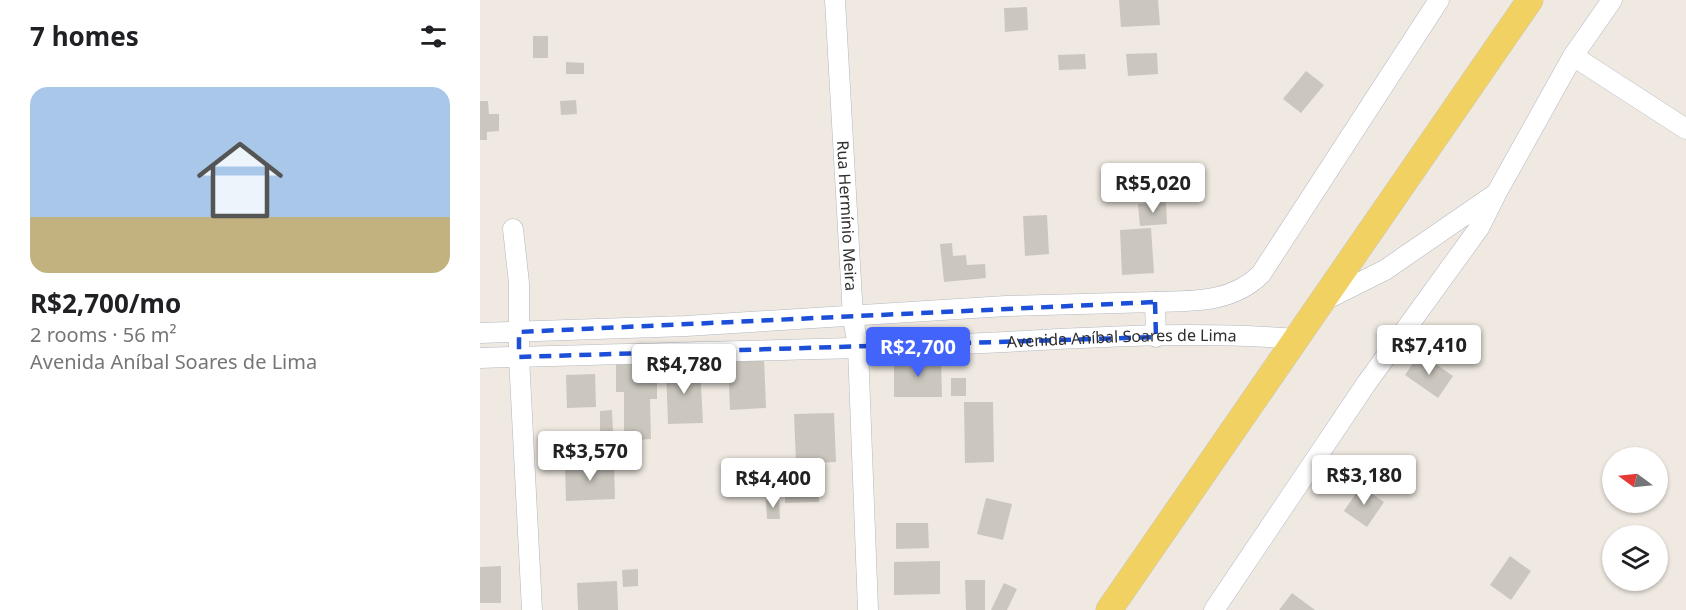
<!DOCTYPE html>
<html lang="en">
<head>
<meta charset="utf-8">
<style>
  body { margin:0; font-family:"Noto Sans",sans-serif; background:#f2f2f2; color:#202124; height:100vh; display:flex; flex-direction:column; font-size:22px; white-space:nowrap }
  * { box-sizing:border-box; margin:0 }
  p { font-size:20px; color:#757577 }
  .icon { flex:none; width:33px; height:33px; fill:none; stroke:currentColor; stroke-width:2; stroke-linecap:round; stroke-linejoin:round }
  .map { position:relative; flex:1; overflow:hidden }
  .sheet { display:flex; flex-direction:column; background:#fff; width:480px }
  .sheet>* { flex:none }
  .needle { width:39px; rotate:285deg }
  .fabs { position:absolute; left:1122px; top:447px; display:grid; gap:12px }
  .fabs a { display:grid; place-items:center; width:66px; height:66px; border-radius:50%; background:#fff; box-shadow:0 2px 4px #0004; font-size:30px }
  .price { position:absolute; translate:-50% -51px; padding:0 14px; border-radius:6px; background:#fff; color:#222; font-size:20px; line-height:39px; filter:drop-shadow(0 2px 3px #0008) }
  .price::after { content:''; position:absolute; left:50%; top:36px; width:18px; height:14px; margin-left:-9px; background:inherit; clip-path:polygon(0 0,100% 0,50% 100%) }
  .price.selected { background:#4264fb; color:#fff }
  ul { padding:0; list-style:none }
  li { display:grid; align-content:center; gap:12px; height:318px; padding:0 30px }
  li span { display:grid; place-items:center; height:186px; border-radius:18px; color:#555 }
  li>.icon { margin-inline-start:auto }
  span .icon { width:108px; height:108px; fill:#fffc; stroke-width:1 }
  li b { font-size:26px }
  h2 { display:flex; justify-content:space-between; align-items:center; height:72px; padding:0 30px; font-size:26px }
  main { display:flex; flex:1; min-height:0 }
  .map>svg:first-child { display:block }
  .building { fill:#cbc7bf }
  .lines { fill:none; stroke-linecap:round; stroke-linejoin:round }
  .minor-casing { stroke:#b4b7c1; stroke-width:21 }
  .major-casing { stroke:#c9c9c9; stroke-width:27 }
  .minor { stroke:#fff; stroke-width:20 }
  .major { stroke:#f2d163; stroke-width:26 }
  .marked { fill:none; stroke:#1d4ed8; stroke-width:4.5; stroke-dasharray:12 8; stroke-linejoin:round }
  .labels { text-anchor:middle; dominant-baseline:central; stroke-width:6; stroke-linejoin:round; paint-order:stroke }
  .street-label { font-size:16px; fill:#2e2e2e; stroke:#fff }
</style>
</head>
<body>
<main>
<section class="sheet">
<h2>7 homes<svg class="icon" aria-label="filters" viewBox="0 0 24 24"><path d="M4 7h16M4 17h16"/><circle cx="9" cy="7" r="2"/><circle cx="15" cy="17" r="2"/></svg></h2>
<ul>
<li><span style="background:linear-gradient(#a9c7e8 70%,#c2b280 0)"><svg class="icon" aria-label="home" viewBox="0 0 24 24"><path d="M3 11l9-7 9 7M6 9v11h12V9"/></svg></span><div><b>R$2,700/mo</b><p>2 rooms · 56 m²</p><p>Avenida Aníbal Soares de Lima</p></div></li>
</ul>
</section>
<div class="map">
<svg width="1206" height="610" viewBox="0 0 1206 610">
  <rect width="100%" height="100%" fill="#efe9e1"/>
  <path class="building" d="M639 0H678L680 25 641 27Z
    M547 7 548 30 525 32 524 8Z
    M53 36H68V58H53Z
    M677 53 678 74 648 76 646 54Z
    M605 54 606 69 579 70 578 55Z
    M86 62 104 63V74H86Z
    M826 71 844 85 821 113 803 99Z
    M96 100 97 114 81 115 80 101Z
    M0 101H8L9 114H19V131L7 132V140H0Z
    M686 202 687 224 660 226 658 204Z
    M567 215 569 254 545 256 543 216Z
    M671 228 674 273 642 275 640 230Z
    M472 243 473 256 486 255 487 265 505 264 506 278 464 282 460 244Z
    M940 353 973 376 958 398 925 375Z
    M284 358 286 408 250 410 248 360Z
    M414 358H461L462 397H414Z
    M136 362H177V399H170L171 439 153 440V431H144V392H136Z
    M220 366 223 423 188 424 186 367Z
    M115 374 116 407 87 408 86 375Z
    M471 378H486V396H471Z
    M484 402H513L514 462 485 463Z
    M132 410 133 431 120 432V411Z
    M354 413 356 462 316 464 314 414Z
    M134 464 135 499 86 501 85 466Z
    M338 468 339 502 305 503 304 469Z
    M881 486 904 502 887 527 864 511Z
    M506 498 532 504 523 540 497 534Z
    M299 499 300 519H287L286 500Z
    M416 523H448L449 548 416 549Z
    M1030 556 1051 571 1031 600 1010 585Z
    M460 561V594L414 595V562Z
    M21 566V603H0V567Z
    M158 569V586L143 587 142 570Z
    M485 580H505V610H486Z
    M137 581 138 610H98L97 583Z
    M524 583 537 589 527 610H511Z
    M812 593 835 610H799Z"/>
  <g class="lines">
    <g class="minor-casing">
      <g id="minor">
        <path id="s1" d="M355 0 373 317 378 348 388 610"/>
        <path d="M1093 56 1206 129"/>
        <path d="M33 229 39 283V357L52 610"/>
        <path d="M843 301 905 270 1014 195"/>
        <path d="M0 333 206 326 526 306 675 302"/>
        <path d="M676 337 675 302C713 301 752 303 781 274L959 0"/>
        <path id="s2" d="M0 358C154 353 308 351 462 345 579 340 698 329 815 339"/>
        <path d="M734 610 886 384 999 228 1016 194 1093 56 1132 0"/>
      </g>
    </g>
    <g class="major-casing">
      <path id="major" d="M629 610 1050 0"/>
    </g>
    <use href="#minor" class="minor"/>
    <use href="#major" class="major"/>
  </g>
  <path class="marked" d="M675 302 676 337 39 357V332Z"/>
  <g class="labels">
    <g class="street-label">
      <text stroke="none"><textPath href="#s1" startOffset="216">Rua Hermínio Meira</textPath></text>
      <text stroke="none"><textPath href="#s2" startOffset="642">Avenida Aníbal Soares de Lima</textPath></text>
    </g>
  </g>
</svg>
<div class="fabs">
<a><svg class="needle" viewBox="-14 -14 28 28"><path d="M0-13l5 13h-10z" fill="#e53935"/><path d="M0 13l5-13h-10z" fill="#757577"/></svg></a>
<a><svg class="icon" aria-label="layers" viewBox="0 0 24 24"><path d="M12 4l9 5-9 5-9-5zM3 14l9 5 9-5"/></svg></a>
</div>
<b class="price" style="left:673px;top:214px">R$5,020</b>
<b class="price" style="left:949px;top:376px">R$7,410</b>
<b class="price selected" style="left:438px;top:378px">R$2,700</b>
<b class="price" style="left:204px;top:395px">R$4,780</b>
<b class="price" style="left:110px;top:482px">R$3,570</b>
<b class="price" style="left:884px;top:506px">R$3,180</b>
<b class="price" style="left:293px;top:509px">R$4,400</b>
</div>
</main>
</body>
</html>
